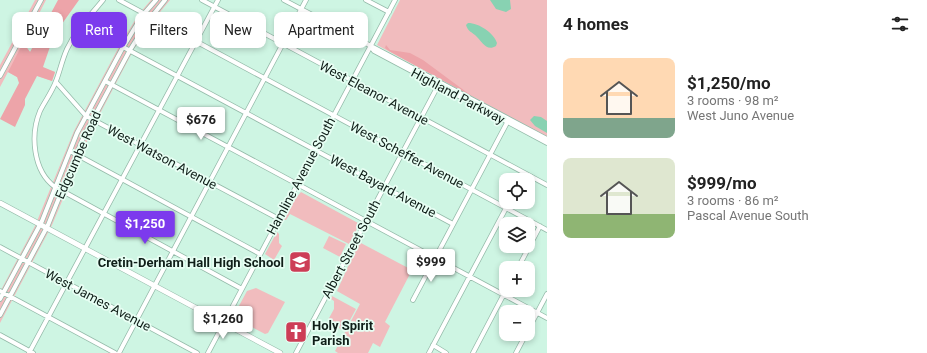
<!DOCTYPE html>
<html lang="en">
<head>
<meta charset="utf-8">
<style>
  body { margin:0; font-family:Roboto,sans-serif; background:#f6f6f6; color:#222; height:100vh; display:flex; flex-direction:column; font-size:15px; white-space:nowrap }
  * { box-sizing:border-box; margin:0 }
  p { font-size:13px; color:#767676 }
  .icon { flex:none; width:22px; height:22px; fill:none; stroke:currentColor; stroke-width:2; stroke-linecap:round; stroke-linejoin:round }
  .map { position:relative; flex:1; overflow:hidden }
  .side { display:flex; flex-direction:column; background:#fff; width:380px }
  .side>* { flex:none }
  .top-card { position:absolute; left:12px; top:12px; width:380px; height:36px; display:flex; gap:8px }
  .buttons { position:absolute; left:499px; top:173px; display:grid; gap:8px }
  .buttons a { display:grid; place-items:center; width:36px; height:36px; border-radius:8px; background:#fff; box-shadow:0 2px 6px #0003; font-size:20px }
  .price { position:absolute; translate:-50% -34px; padding:0 9px; border-radius:4px; background:#fff; color:#222; font-size:13px; line-height:26px; filter:drop-shadow(0 1px 2px #0008) }
  .price::after { content:''; position:absolute; left:50%; top:24px; width:12px; height:9px; margin-left:-6px; background:inherit; clip-path:polygon(0 0,100% 0,50% 100%) }
  .price.on { background:#7c3aed; color:#fff }
  ul { padding:0; list-style:none }
  li { display:flex; align-items:center; gap:12px; height:100px; padding:0 16px }
  li span { display:grid; place-items:center; flex:none; width:112px; height:80px; border-radius:8px; color:#555 }
  li>.icon { margin-inline-start:auto }
  span .icon { width:48px; height:48px; fill:#fffc; stroke-width:1 }
  li b { font-size:17px }
  h2 { display:flex; justify-content:space-between; align-items:center; height:48px; padding:0 16px; font-size:17px }
  .pill { padding:0 14px; border-radius:8px; background:#fff; box-shadow:0 2px 6px #0003; font-size:14px; line-height:36px }
  .pill.on { background:#7c3aed; color:#fff }
  main { display:flex; flex:1; min-height:0 }
  .map>svg:first-child { display:block }
  .green { fill:#f1bcbe }
  .forest { fill:#eda4a9 }
  .water { fill:#88d2b2 }
  .lines { fill:none; stroke-linecap:round; stroke-linejoin:round }
  .minor-casing { stroke:#94baa9; stroke-width:5.5 }
  .major-casing { stroke:#94baa9; stroke-width:6 }
  .minor { stroke:#fff; stroke-width:4 }
  .major { stroke:#fff; stroke-width:5 }
  .labels { text-anchor:middle; dominant-baseline:central; stroke-width:3.5; stroke-linejoin:round; paint-order:stroke }
  .street-label { font-size:13px; fill:#0f1e18; stroke:#e7fef3 }
  .poi-label { font-size:13px; font-weight:bold; fill:#0f1e18; stroke:#e7fef3; text-anchor:end }
</style>
</head>
<body>
<main>
<div class="map">
<svg width="547" height="353" viewBox="0 0 547 353">
  <rect width="100%" height="100%" fill="#cef5e3"/>
  <path class="green" d="M35 0H46L24 43 40 67 55 72 52 81 35 75 17 77 8 72 0 87V65Z
    M151 0H170L151 23 134 49 94 125 52 225 0 323V292L35 226 74 131 121 43 139 14Z
    M400 0H547V137L377 45Z
    M301 192 358 223 356 231 349 244 290 214 286 220H283L295 199Z
    M277 232 279 234V243L282 246 274 260 265 254Z
    M329 236 346 244 340 257 323 248Z
    M359 242 412 270 385 322 390 326 380 347 373 343 368 353H338L335 351 360 304 337 291Z
    M256 288 285 302 268 333 265 334 233 317 247 291Z
    M332 296 356 309 344 331 339 328 340 324 328 320 334 309V301L331 299Z"/>
  <path class="forest" d="M58 0H79L54 35 43 67 55 72 52 81 37 76 25 99V105L15 127 0 119 19 83 17 77 8 72 23 43 30 52Z
    M386 45 390 50 410 53 423 60 473 97 389 51 385 48Z"/>
  <path class="water" d="M490 0H510L511 9 506 12 496 9Z
    M468 23C479 23 494 33 497 43L496 46C486 52 482 41 475 35 470 31 468 31 466 25Z
    M534 116 541 117 547 121V133L535 126 530 120Z"/>
  <g class="lines">
    <g class="minor-casing">
      <path id="minor" d="M103 0C90 16 76 30 67 49 62 60 60 71 56 81 52 92 45 101 40 111 30 135 33 171 55 187L242 289
        M119 0 547 230
        M202 0 547 185
        M284 0 547 139
        M366 0 389 12
        M123 47 453 224
        M371 47 374 51 547 143
        M0 76 41 0
        M105 81 547 318
        M56 82 86 116 279 219
        M70 151 260 254
        M0 247 197 353
        M518 268 540 226
        M0 291 115 353
        M0 299 42 221 77 133 122 49 142 16 156 0
        M413 300 509 119
        M0 315 48 225 84 136 130 50 149 20 165 0
        M528 330 547 294
        M0 335 33 353
        M433 345 446 353
        M29 353 218 0
        M119 353 306 0
        M208 353 395 0
        M296 353 440 82
        M429 353 506 208
        M473 353 506 290
        M516 353 526 334"/>
    </g>
    <g class="major-casing">
      <path id="major" d="M0 203 280 353"/>
    </g>
    <use href="#minor" class="minor"/>
    <use href="#major" class="major"/>
  </g>
  <defs>
    <g id="school-square" transform="scale(1.15)"><rect x="-9" y="-9" width="18" height="18" rx="4" fill="#cd3d56" stroke="#e7fef3"/><path d="M0-5L7-2L0 1L-7-2ZM-4 1L0 2.5L4 1V4Q0 6-4 4Z" fill="#fff"/></g>
    <g id="church-square" transform="scale(1.15)"><rect x="-9" y="-9" width="18" height="18" rx="4" fill="#cd3d56" stroke="#e7fef3"/><path d="M-1.2-6h2.4v3.5h3.3v2.4h-3.3V6h-2.4V-.1h-3.3v-2.4h3.3Z" fill="#fff"/></g>
  </defs>
  <g fill-rule="evenodd">
    <use href="#school-square" x="300" y="262"/>
    <use href="#church-square" x="296" y="332"/>
  </g>
  <g class="labels">
    <g class="street-label">
      <text transform="translate(374 93) rotate(28)">West Eleanor Avenue</text>
      <text transform="translate(458 96) rotate(28)">Highland Parkway</text>
      <text transform="translate(78 155) rotate(-66)">Edgcumbe Road</text>
      <text transform="translate(407 155) rotate(28)">West Scheffer Avenue</text>
      <text transform="translate(162 157) rotate(28)">West Watson Avenue</text>
      <text transform="translate(301 176) rotate(-62)">Hamline Avenue South</text>
      <text transform="translate(383 186) rotate(28)">West Bayard Avenue</text>
      <text transform="translate(351 249) rotate(-62)">Albert Street South</text>
      <text transform="translate(98 300) rotate(28)">West James Avenue</text>
    </g>
    <g class="poi-label">
      <text x="284" y="262">Cretin-Derham Hall High School</text>
      <text x="312" y="325" text-anchor="start">Holy Spirit<tspan x="312" dy="15">Parish</tspan></text>
    </g>
  </g>
</svg>
<div class="buttons">
<a><svg class="icon" aria-label="locate" viewBox="0 0 24 24"><circle cx="12" cy="12" r="6"/><path d="M12 2v4M12 18v4M2 12h4M18 12h4"/></svg></a>
<a><svg class="icon" aria-label="layers" viewBox="0 0 24 24"><path d="M12 4l9 5-9 5-9-5zM3 14l9 5 9-5"/></svg></a>
<a>+</a>
<a>−</a>
</div>
<b class="price" style="left:201px;top:141px">$676</b>
<b class="price on" style="left:145px;top:245px">$1,250</b>
<b class="price" style="left:431px;top:283px">$999</b>
<b class="price" style="left:223px;top:340px">$1,260</b>
<div class="top-card">
<a class="pill">Buy</a>
<a class="pill on">Rent</a>
<a class="pill">Filters</a>
<a class="pill">New</a>
<a class="pill">Apartment</a>
</div>
</div>
<section class="side">
<h2>4 homes<svg class="icon" aria-label="filters" viewBox="0 0 24 24"><path d="M4 7h16M4 17h16"/><circle cx="9" cy="7" r="2"/><circle cx="15" cy="17" r="2"/></svg></h2>
<ul>
<li><span style="background:linear-gradient(#ffd9b3 75%,#7fa58c 0)"><svg class="icon" aria-label="home" viewBox="0 0 24 24"><path d="M3 11l9-7 9 7M6 9v11h12V9"/></svg></span><div><b>$1,250/mo</b><p>3 rooms · 98 m²</p><p>West Juno Avenue</p></div></li>
<li><span style="background:linear-gradient(#dfe7d0 70%,#8fb573 0)"><svg class="icon" aria-label="home" viewBox="0 0 24 24"><path d="M3 11l9-7 9 7M6 9v11h12V9"/></svg></span><div><b>$999/mo</b><p>3 rooms · 86 m²</p><p>Pascal Avenue South</p></div></li>
</ul>
</section>
</main>
</body>
</html>
